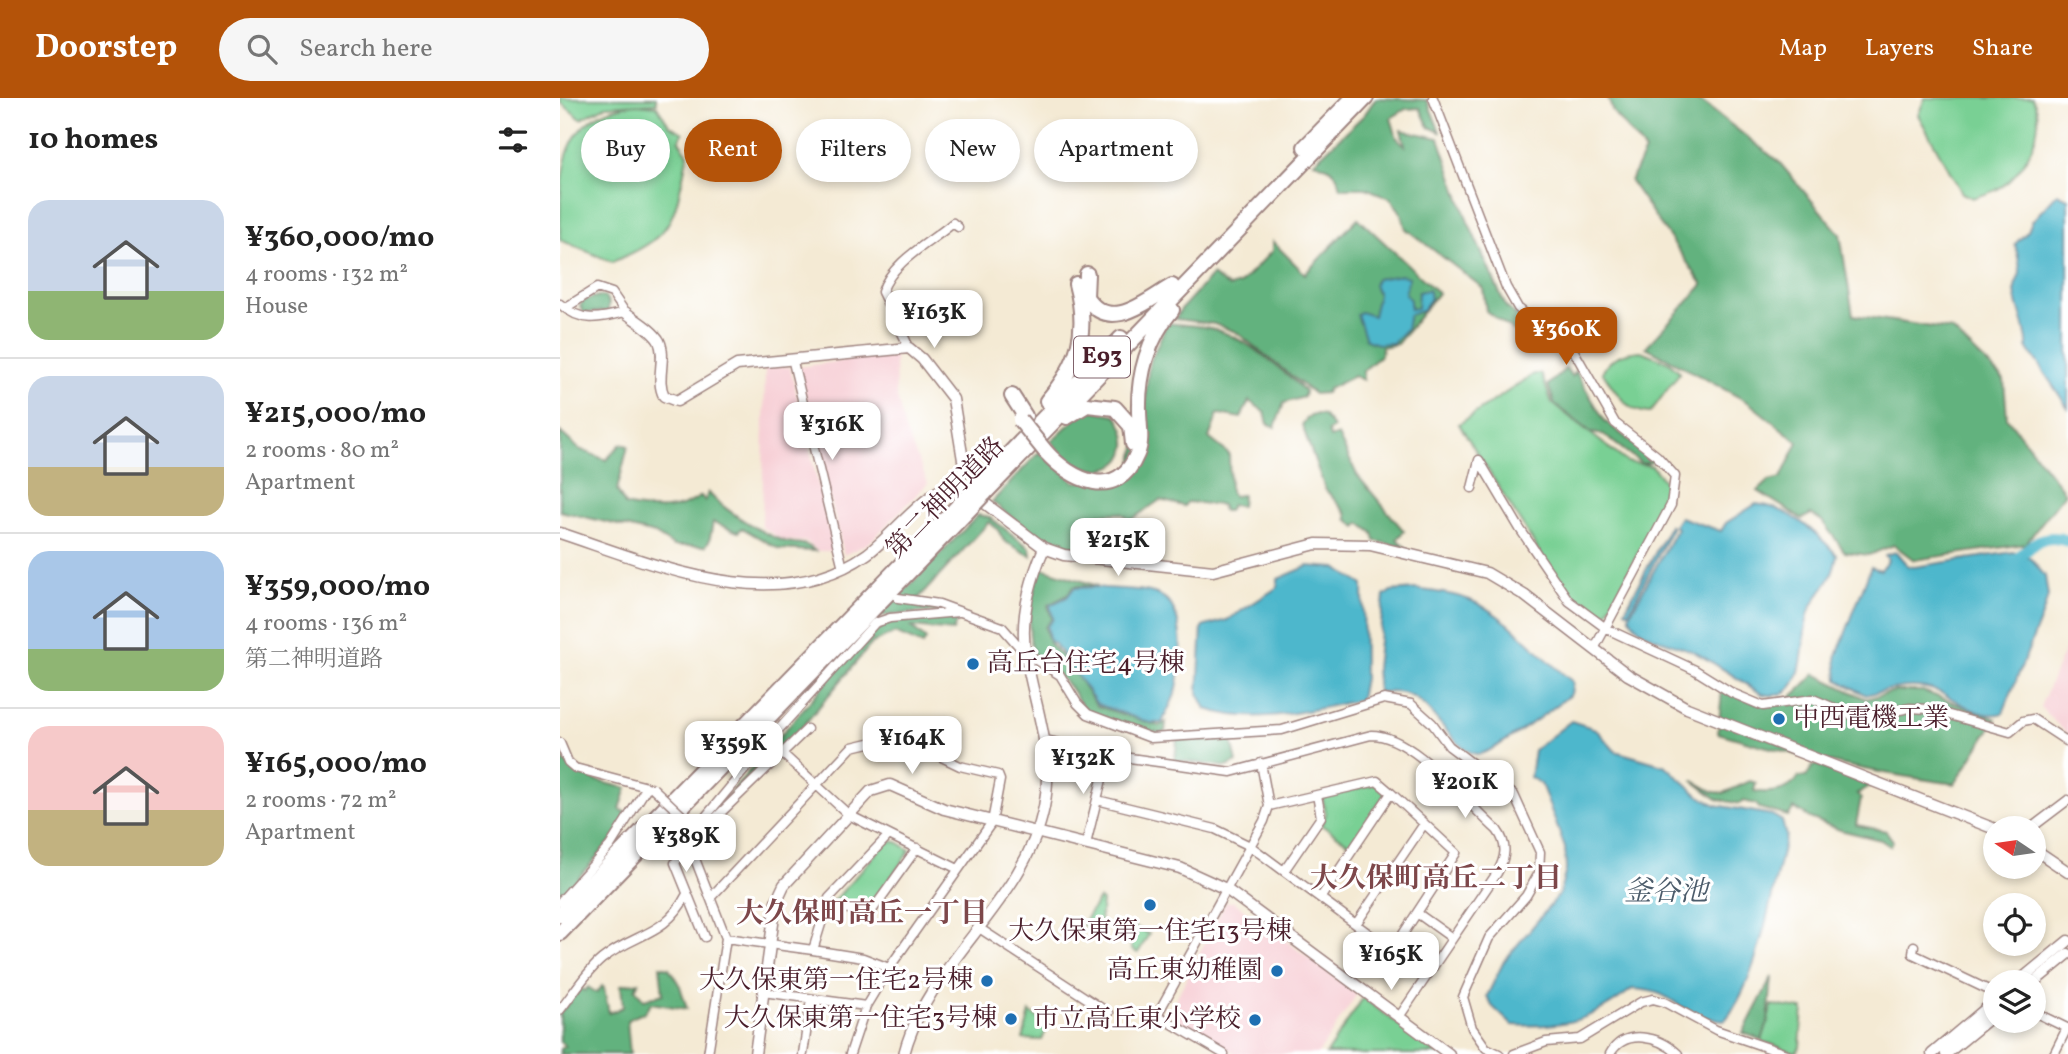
<!DOCTYPE html>
<html lang="en">
<head>
<meta charset="utf-8">
<style>
  body { margin:0; font-family:Vollkorn,"Noto Serif JP",serif; background:#f6f6f6; color:#222; height:100vh; display:flex; flex-direction:column; font-size:26px; white-space:nowrap }
  * { box-sizing:border-box; margin:0 }
  p { font-size:23px; color:#767676 }
  .icon { flex:none; width:38px; height:38px; fill:none; stroke:currentColor; stroke-width:2; stroke-linecap:round; stroke-linejoin:round }
  .map { position:relative; flex:1; overflow:hidden }
  .sheet { display:flex; flex-direction:column; background:#fff; width:560px }
  .sheet>* { flex:none }
  .hud { position:absolute; left:21px; top:21px; width:665px; height:63px; display:flex; gap:14px }
  .needle { width:46px; rotate:283deg }
  .fabs { position:absolute; left:1423px; top:718px; display:grid; gap:14px }
  .fabs a { display:grid; place-items:center; width:63px; height:63px; border-radius:50%; background:#fff; box-shadow:0 4px 10px #0003; font-size:35px }
  .price { position:absolute; translate:-50% -60px; padding:0 16px; border-radius:14px; background:#fff; color:#222; font-size:23px; line-height:46px; filter:drop-shadow(0 2px 4px #0008) }
  .price::after { content:''; position:absolute; left:50%; top:42px; width:21px; height:16px; margin-left:-10px; background:inherit; clip-path:polygon(0 0,100% 0,50% 100%) }
  .price.selected { background:#b45309; color:#fff }
  ul { padding:0; list-style:none }
  li { display:flex; align-items:center; gap:21px; height:175px; padding:0 28px }
  li+li { border-top:2px solid #e0e0e0 }
  li span { display:grid; place-items:center; flex:none; width:196px; height:140px; border-radius:21px; color:#555 }
  li>.icon { margin-inline-start:auto }
  span .icon { width:84px; height:84px; fill:#fffc; stroke-width:1 }
  li b { font-size:30px }
  h2 { display:flex; justify-content:space-between; align-items:center; height:84px; padding:0 28px; font-size:30px }
  .chip { padding:0 24px; border-radius:32px; background:#fff; box-shadow:0 4px 10px #0003; font-size:24px; line-height:63px }
  .chip.selected { background:#b45309; color:#fff }
  header { display:flex; align-items:center; gap:42px; box-sizing:border-box; height:98px; padding:0 35px; background:#b45309; color:#fff }
  header strong { font-size:33px }
  nav { display:flex; gap:38px; margin-inline-start:auto; font-size:24px }
  .search { width:490px; height:63px; background:#f6f6f6; display:flex; align-items:center; gap:18px; box-sizing:border-box; padding:0 24px; border-radius:38px; color:#767676; font-size:26px }
  main { display:flex; flex:1; min-height:0 }
  .map>svg:first-child { display:block }
  .built { fill:#f7cfd5 }
  .green { fill:#79d094; stroke:#627860; stroke-width:2 }
  .forest { fill:#62b27e; stroke:#566854; stroke-width:2 }
  .water { fill:#4eb7cc; stroke:#4c6b7c; stroke-width:2 }
  .lines { fill:none; stroke-linecap:round; stroke-linejoin:round }
  .river { stroke:#4eb7cc; stroke-width:12 }
  .minor-casing { stroke:#9f8480; stroke-width:11 }
  .tertiary-casing { stroke:#9f8480; stroke-width:13 }
  .motorway-casing { stroke:#9f8480; stroke-width:18 }
  .minor { stroke:#fff; stroke-width:8 }
  .tertiary { stroke:#fff; stroke-width:10 }
  .motorway { stroke:#fff; stroke-width:14 }
  .minor-bridge-casing { stroke:#9f8480; stroke-width:11; stroke-linecap:butt }
  .motorway-bridge-casing { stroke:#9f8480; stroke-width:18; stroke-linecap:butt }
  .minor-bridge { stroke:#fff; stroke-width:8 }
  .motorway-bridge { stroke:#fff; stroke-width:14 }
  .poi-dot { fill:#1f6fb2; stroke:#fff; stroke-width:2.5 }
  .labels { text-anchor:middle; dominant-baseline:central; stroke-width:6; stroke-linejoin:round; paint-order:stroke }
  .shield { fill:#fff; stroke:#80626b; stroke-width:2 }
  .shield-label { font-size:24px; font-weight:bold; fill:#4a1f2b }
  .street-label { font-size:26px; fill:#4a1f2b; stroke:#fff }
  .poi-label { font-size:26px; fill:#4a1f2b; stroke:#fff; text-anchor:end }
  .neighbourhood-label { font-size:28px; font-weight:bold; fill:#7d474a; stroke:#fff }
  .water-label { font-size:28px; font-style:italic; fill:#4c5c6b; stroke:#fff }
</style>
</head>
<body>
<header>
<strong>Doorstep</strong>
<div class="search"><svg class="icon" aria-label="search" viewBox="0 0 24 24"><circle cx="10" cy="10" r="6"/><path d="M15 15l6 6"/></svg>Search here</div>
<nav><a>Map</a><a>Layers</a><a>Share</a></nav>
</header>
<main>
<section class="sheet">
<h2>10 homes<svg class="icon" aria-label="filters" viewBox="0 0 24 24"><path d="M4 7h16M4 17h16"/><circle cx="9" cy="7" r="2"/><circle cx="15" cy="17" r="2"/></svg></h2>
<ul>
<li><span style="background:linear-gradient(#c9d6e8 65%,#8fb573 0)"><svg class="icon" aria-label="home" viewBox="0 0 24 24"><path d="M3 11l9-7 9 7M6 9v11h12V9"/></svg></span><div><b>¥360,000/mo</b><p>4 rooms · 132 m²</p><p>House</p></div></li>
<li><span style="background:linear-gradient(#c9d6e8 65%,#c2b280 0)"><svg class="icon" aria-label="home" viewBox="0 0 24 24"><path d="M3 11l9-7 9 7M6 9v11h12V9"/></svg></span><div><b>¥215,000/mo</b><p>2 rooms · 80 m²</p><p>Apartment</p></div></li>
<li><span style="background:linear-gradient(#a9c7e8 70%,#8fb573 0)"><svg class="icon" aria-label="home" viewBox="0 0 24 24"><path d="M3 11l9-7 9 7M6 9v11h12V9"/></svg></span><div><b>¥359,000/mo</b><p>4 rooms · 136 m²</p><p>第二神明道路</p></div></li>
<li><span style="background:linear-gradient(#f6c9c9 60%,#c2b280 0)"><svg class="icon" aria-label="home" viewBox="0 0 24 24"><path d="M3 11l9-7 9 7M6 9v11h12V9"/></svg></span><div><b>¥165,000/mo</b><p>2 rooms · 72 m²</p><p>Apartment</p></div></li>
</ul>
</section>
<div class="map">
<svg width="1508" height="956" viewBox="0 0 1508 956">
  <rect width="100%" height="100%" fill="#fff"/>
  <filter id="ink" filterUnits="userSpaceOnUse"><feTurbulence type="fractalNoise" baseFrequency=".0143" numOctaves="2"/><feDisplacementMap in="SourceGraphic" scale="14" xChannelSelector="R" yChannelSelector="G"/><feConvolveMatrix kernelMatrix="1 2 1 2 8 2 1 2 1" color-interpolation-filters="sRGB"/></filter>
  <filter id="wash" filterUnits="userSpaceOnUse"><feTurbulence type="fractalNoise" baseFrequency=".00686" numOctaves="4" result="noise"/><feDisplacementMap in="SourceGraphic" scale="28" xChannelSelector="R" yChannelSelector="G"/><feGaussianBlur stdDeviation="1.57" result="paint"/><feColorMatrix in="noise" values="0 0 0 0 0 0 0 0 0 0 0 0 0 0 0 0 0 1.4 0 .05"/><feComposite in="paint" operator="in"/></filter>
  <g filter="url(#wash)">
    <rect width="100%" height="100%" fill="#f4ead4"/>
    <path class="built" d="M322 257 335 258 336 294 345 332 368 385 309 445 284 457 239 269Z
      M205 269H230L274 453H258L247 444 223 442 202 429Z
      M1508 544V637L1480 609Z
      M666 804H674L797 896 758 956H676L608 916Z"/>
    <path class="green" d="M0 0H96L97 5 46 8 21 21 0 4Z
      M1365 0H1472C1490 28 1464 76 1438 91 1431 95 1421 97 1412 100L1402 95 1358 17Z
      M76 6 97 8 109 27 123 35 119 43 128 56C113 120 118 137 52 164L0 142C0 68 0 16 76 6Z
      M1081 253 1109 264 1120 274 1090 315C1065 314 1056 293 1042 274 1051 259 1063 254 1081 253Z
      M974 276H981L992 305 1067 364 1092 368 1107 387 1098 417 1044 521 1002 490 899 326Z
      M815 686 825 692V697L792 747 761 727 766 716 762 699Z
      M327 743 337 744 350 752 313 806 302 810 273 804Z
      M539 801 542 803 539 837 522 826Z
      M571 827 589 836 578 855 572 852 566 829Z
      M803 900 879 956H766Z
      M1212 907 1243 911 1240 949 1236 955 1202 943Z
      M470 914 488 928 482 942 463 941Z"/>
    <path class="forest" d="M816 0 867 2 880 34 869 29 860 10 846 11 831 20 837 40 845 47 841 32 879 40 908 124 946 209 977 234 974 238 958 236 926 213 923 190 846 131 840 113 830 100 806 90H781C778 74 769 68 754 64L804 17Z
      M1048 0H1130L1143 5 1219 64 1280 136 1293 217 1392 232 1444 282 1447 320 1505 395 1465 446 1354 462 1334 447 1309 457 1285 454 1262 423 1251 416 1242 421 1198 393 1209 383 1221 380 1238 344 1188 304 1086 249 1143 187 1070 83 1085 53 1053 14Z
      M798 120 878 195 837 246 822 249 821 257 803 273V282L794 278 768 291 766 295 754 296 676 234 654 226 615 221 621 211 652 177 669 189 680 186 712 153V143L745 176Z
      M38 198 45 199 49 205 48 213 24 215 20 208 23 203Z
      M607 225C621 227 636 227 650 230 686 239 719 269 745 293L744 299 724 305 715 329 708 326 705 314 689 303 681 320 658 316 649 340 669 356 670 394 673 398 682 397 681 408 671 407 668 413H663L661 407 627 404 624 408 600 402 571 422 561 415 538 416 539 449 533 456 486 445 432 404 479 354 515 384 570 377 584 311 589 266Z
      M1006 270 1012 279 1015 273 1045 323 1095 363 1082 366 1044 337 1032 335 995 307 988 287Z
      M526 311 556 317C590 367 531 396 491 343Z
      M757 316 763 317 774 330 768 333 770 340 778 337 797 377 844 433 837 441 845 449 815 443 813 435 800 425 796 429 787 421V416L765 391 742 327 748 319Z
      M0 334 19 351 46 362 61 346 68 348 57 392 65 407C92 413 118 415 141 398L145 403 148 394C162 411 203 436 224 443 236 447 246 443 255 453L219 451 182 430 178 434 153 424 149 444 145 448H114L95 436 0 413Z
      M418 417 429 419 470 450 471 458 444 443 438 432 429 424 357 502 390 512 320 518Z
      M481 470 538 488H515L506 498 488 507 492 521 485 529 489 545 513 571 537 608 599 628 606 624 605 634C595 638 534 619 525 611 518 605 515 595 509 588 500 577 480 568 474 555 464 532 472 492 481 470Z
      M399 517 393 533 351 529 366 542 363 547 335 535 312 545 219 657 160 707 315 528 328 523Z
      M1255 576 1306 601 1335 593H1363L1436 621 1395 686C1314 675 1236 659 1158 635L1162 592C1211 611 1217 617 1255 576Z
      M635 639H671L677 664 667 669 615 662 617 642Z
      M0 656C11 679 43 685 67 690L60 711 69 717 58 735 0 801Z
      M1257 667 1310 688 1297 696 1301 700 1296 727 1326 733 1333 743 1330 748 1321 742 1280 732 1250 720 1234 710 1228 718 1199 710 1196 706 1183 703 1180 706 1157 701 1132 682 1154 694 1164 695 1190 683 1196 685 1194 693C1210 696 1229 694 1239 679H1246L1252 669Z
      M100 868 109 870 120 888 127 911 91 905 85 914 67 922 70 956H0V951L5 948 0 944V915L21 890 25 893 28 889 37 895 42 888 44 890 49 915 63 909 61 887 79 884 75 891 84 902 103 896Z
      M1212 879 1208 924 1202 942 1183 935Z"/>
    <path class="water" d="M1497 96 1508 101V310L1467 249C1469 232 1454 205 1455 190 1455 184 1460 180 1460 174 1460 165 1457 155 1455 146L1468 133 1472 123Z
      M841 177 849 179 845 196 850 202V211L857 210 858 194 868 192 871 200 862 213 849 217 846 231 833 245 818 246 806 242 797 216 801 214 813 218 818 196 814 187 816 181Z
      M1196 406C1229 409 1255 433 1277 457 1272 489 1258 491 1249 514 1239 540 1251 608 1202 596 1181 583 1158 567 1136 555 1115 544 1080 542 1069 518L1117 430 1114 428 1120 419 1161 433 1166 425Z
      M1110 427 1112 430 1069 514 1065 512Z
      M1336 454 1348 468 1354 469 1453 454 1471 461 1485 478 1488 498 1483 515 1443 615C1416 624 1390 593 1366 590 1345 587 1325 592 1306 597L1278 582 1276 560 1311 469 1321 472 1328 462 1325 457Z
      M748 468 776 470 803 487 804 580 800 602C749 612 697 628 646 611L638 595 642 529 667 522 718 489V481Z
      M536 489C556 492 582 489 601 498 626 511 622 566 617 590 614 602 606 614 602 625H590L537 606 495 546 489 543 487 528 493 521 490 507 507 499 514 490Z
      M856 491C874 494 893 495 910 502 949 518 979 558 1013 584L1011 596C995 609 937 652 920 656 900 660 872 607 851 598 841 593 829 594 818 594L816 570 824 498 831 493Z
      M1011 623 1036 631 1055 653 1106 668 1138 697 1156 707 1212 717 1222 723 1226 738C1212 790 1199 883 1165 922 1158 921 1150 921 1143 919 1113 909 1111 892 1072 891 1031 923 1004 930 952 927L932 908 927 898 944 863 999 797 1006 772 1005 750 993 717 981 686 970 679 974 652Z"/>
    <g class="lines">
      <path class="river" d="M1450 468C1469 450 1480 433 1508 443"/>
    </g>
  </g>
  <g filter="url(#ink)">
    <g class="lines">
      <g class="minor-casing">
        <path id="minor" d="M873 0 946 189 958 210 1015 255 1055 325 1097 358 1115 378 1111 407 1034 551
          M0 206C21 225 39 221 65 214L52 195 37 190 5 210
          M344 249 346 243 322 194C332 163 370 145 393 125L398 129
          M233 264 283 470
          M912 390 919 362 960 431 1009 503 1047 531 1135 572 1172 595 1203 608 1253 601 1298 620 1350 610 1368 611 1450 634 1463 623 1473 621 1508 644
          M338 500 379 506 442 529 465 555 500 577 517 605 528 616 591 640 722 632 824 601 851 606 872 625 889 648 954 697 980 754 979 775 966 798 929 840 903 899 912 930 926 950 939 956
          M486 642 548 657 671 674 811 637C854 637 905 704 937 732 948 747 946 759 937 775L839 919
          M0 645 8 664 15 670 91 690
          M224 657 289 717 329 737
          M537 702 655 731 690 748 832 853 896 755 831 695 761 799
          M709 708 817 683 831 695
          M1471 730 1508 702
          M137 733 145 730 247 631
          M128 743 166 840 148 956
          M526 746 548 657
          M724 773 761 719 757 697
          M152 798 292 649 338 638 400 668 438 677 440 682 432 724 329 870 306 908 290 956
          M0 804 50 748 87 689
          M267 808 311 814 357 750
          M857 815 892 840
          M796 826 864 726
          M419 830 549 915
          M145 839 115 765 147 717 211 640 315 525 330 520 399 514
          M166 840 253 852
          M1354 848 1353 856 1435 895
          M329 870 303 860 253 852 269 800 329 737 398 771
          M203 894 306 908
          M0 912C13 896 26 874 42 861 76 834 105 839 127 796
          M1474 914 1507 930 1494 956
          M243 956 251 901
          M664 956 597 917 704 723 709 708 701 665
          M954 956 986 944 1020 941 1081 904 1093 901 1104 904 1156 932 1226 956
          M1050 956C1065 930 1099 938 1118 956"/>
      </g>
      <g class="tertiary-casing">
        <path id="tertiary" d="M65 214C75 222 93 232 99 243 107 260 95 281 104 298L117 303 177 267 349 250 362 261 393 301 404 368 398 385
          M0 435C94 466 215 521 307 456 332 438 369 389 398 385L484 450 504 457 653 473 756 446 810 447 927 475 964 497 1068 577 1127 610 1435 731
          M1474 751 1508 774
          M1458 884 1508 843
          M1474 884 1508 856
          M195 956 216 804 224 787 311 693 330 687 384 711 620 770 666 791 889 956
          M344 956C368 863 465 805 484 709 495 655 475 610 466 558 459 522 470 483 484 450
          M1372 956 1435 903
          M1386 956 1435 916"/>
      </g>
      <g class="motorway-casing">
        <path id="motorway" d="M745 49 792 1
          M527 176 526 199C550 236 586 203 612 188
          M452 298 465 318
          M487 303C519 266 529 234 516 186
          M507 319 527 307 555 310 571 328 573 346
          M486 354C511 382 557 405 577 356 583 342 579 327 579 313 578 277 588 240 612 212
          M417 389 561 240
          M424 396 806 0
          M0 817 398 408
          M0 835 406 415"/>
      </g>
      <use href="#minor" class="minor"/>
      <use href="#tertiary" class="tertiary"/>
      <use href="#motorway" class="motorway"/>
      <g class="minor-bridge-casing">
        <path id="minor-bridge" d="M93 690 132 727"/>
      </g>
      <g class="motorway-bridge-casing">
        <path id="motorway-bridge" d="M460 322 486 354
          M398 408 417 389
          M406 415 424 396"/>
      </g>
      <use href="#minor-bridge" class="minor-bridge"/>
      <use href="#motorway-bridge" class="motorway-bridge"/>
    </g>
  </g>
  <g class="poi-dot">
    <circle cx="413" cy="566" r="7"/>
    <circle cx="1219" cy="621" r="7"/>
    <circle cx="590" cy="807" r="7"/>
    <circle cx="717" cy="873" r="7"/>
    <circle cx="427" cy="883" r="7"/>
    <circle cx="451" cy="921" r="7"/>
    <circle cx="695" cy="922" r="7"/>
  </g>
  <g class="labels">
    <rect class="shield" x="514" y="238.5" width="56" height="41" rx="5"/>
    <g class="shield-label">
      <text x="542" y="259">E93</text>
    </g>
    <g class="street-label">
      <text transform="translate(386 400) rotate(-46)">第二神明道路</text>
    </g>
    <g class="poi-label">
      <text x="427" y="566" text-anchor="start">高丘台住宅4号棟</text>
      <text x="1233" y="621" text-anchor="start">中西電機工業</text>
      <text x="590" y="834" text-anchor="middle">大久保東第一住宅13号棟</text>
      <text x="703" y="873">高丘東幼稚園</text>
      <text x="413" y="883">大久保東第一住宅2号棟</text>
      <text x="437" y="921">大久保東第一住宅3号棟</text>
      <text x="681" y="922">市立高丘東小学校</text>
    </g>
    <g class="neighbourhood-label">
      <text x="876" y="781">大久保町高丘二丁目</text>
      <text x="302" y="816">大久保町高丘一丁目</text>
    </g>
    <g class="water-label">
      <text x="1106" y="794">釜谷池</text>
    </g>
  </g>
</svg>
<div class="fabs">
<a><svg class="needle" viewBox="-14 -14 28 28"><path d="M0-13l5 13h-10z" fill="#e53935"/><path d="M0 13l5-13h-10z" fill="#767676"/></svg></a>
<a><svg class="icon" aria-label="locate" viewBox="0 0 24 24"><circle cx="12" cy="12" r="6"/><path d="M12 2v4M12 18v4M2 12h4M18 12h4"/></svg></a>
<a><svg class="icon" aria-label="layers" viewBox="0 0 24 24"><path d="M12 4l9 5-9 5-9-5zM3 14l9 5 9-5"/></svg></a>
</div>
<b class="price" style="left:374px;top:252px">¥163K</b>
<b class="price selected" style="left:1006px;top:269px">¥360K</b>
<b class="price" style="left:272px;top:364px">¥316K</b>
<b class="price" style="left:558px;top:480px">¥215K</b>
<b class="price" style="left:352px;top:678px">¥164K</b>
<b class="price" style="left:174px;top:683px">¥359K</b>
<b class="price" style="left:523px;top:698px">¥132K</b>
<b class="price" style="left:905px;top:722px">¥201K</b>
<b class="price" style="left:126px;top:776px">¥389K</b>
<b class="price" style="left:831px;top:894px">¥165K</b>
<div class="hud">
<a class="chip">Buy</a>
<a class="chip selected">Rent</a>
<a class="chip">Filters</a>
<a class="chip">New</a>
<a class="chip">Apartment</a>
</div>
</div>
</main>
</body>
</html>
